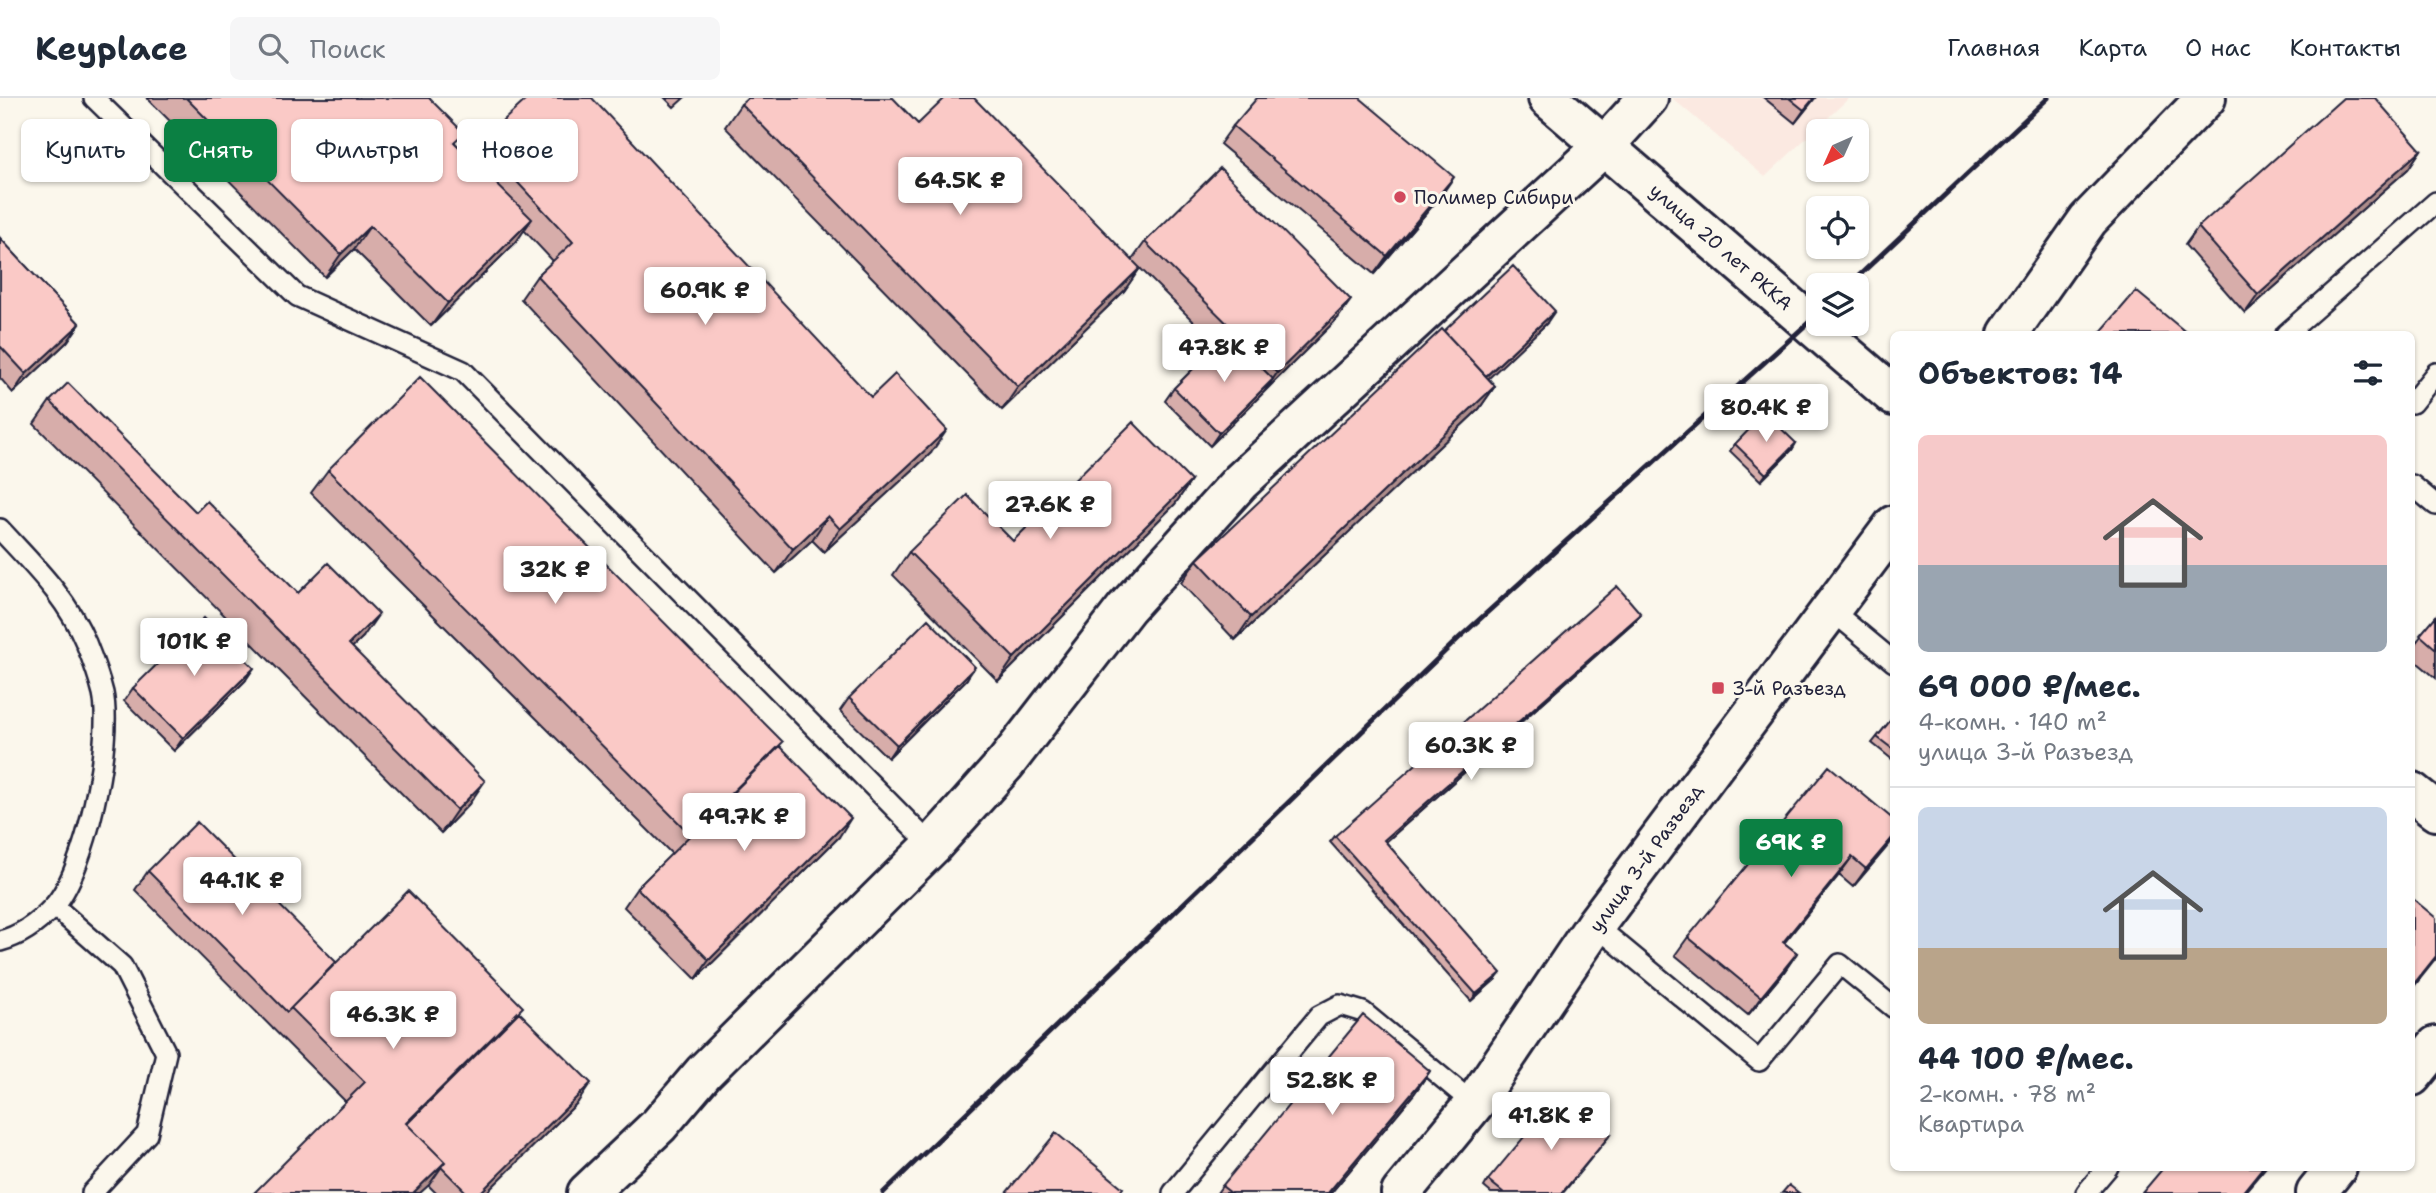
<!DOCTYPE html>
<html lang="ru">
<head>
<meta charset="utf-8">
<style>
  body { margin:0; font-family:"Shantell Sans",sans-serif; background:#f6f6f7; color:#1f2937; height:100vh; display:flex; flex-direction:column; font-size:26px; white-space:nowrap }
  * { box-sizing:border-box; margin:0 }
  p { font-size:23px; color:#747a83 }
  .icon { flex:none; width:38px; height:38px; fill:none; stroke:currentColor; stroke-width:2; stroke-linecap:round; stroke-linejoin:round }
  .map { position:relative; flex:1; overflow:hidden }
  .panel { position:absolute; left:1890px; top:233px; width:525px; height:840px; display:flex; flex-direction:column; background:#fff; border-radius:10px; box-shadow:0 2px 5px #0004 }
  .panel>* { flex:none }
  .hud { position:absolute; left:21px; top:21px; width:665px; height:63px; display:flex; gap:14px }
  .needle { width:46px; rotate:225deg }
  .tools { position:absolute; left:1806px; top:21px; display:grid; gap:14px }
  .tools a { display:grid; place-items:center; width:63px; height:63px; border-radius:10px; background:#fff; box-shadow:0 2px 5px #0004; font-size:35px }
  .price { position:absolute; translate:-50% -60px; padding:0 16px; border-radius:7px; background:#fff; color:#222; font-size:23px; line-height:46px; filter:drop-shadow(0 2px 4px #0008) }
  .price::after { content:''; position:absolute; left:50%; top:42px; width:21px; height:16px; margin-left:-10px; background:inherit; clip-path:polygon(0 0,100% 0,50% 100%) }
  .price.on { background:#0b8043; color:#fff }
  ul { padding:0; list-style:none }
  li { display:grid; align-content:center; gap:14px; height:371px; padding:0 28px }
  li+li { border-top:2px solid #e0e1e3 }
  li span { display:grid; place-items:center; height:217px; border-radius:10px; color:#555 }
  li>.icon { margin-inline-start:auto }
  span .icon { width:126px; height:126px; fill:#fffc; stroke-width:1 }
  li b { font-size:30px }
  h2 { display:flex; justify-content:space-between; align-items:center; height:84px; padding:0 28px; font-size:30px }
  .tag { padding:0 24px; border-radius:10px; background:#fff; box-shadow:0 2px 5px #0004; font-size:24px; line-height:63px }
  .tag.on { background:#0b8043; color:#fff }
  header { display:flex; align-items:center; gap:42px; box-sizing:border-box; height:98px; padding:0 35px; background:#fff; border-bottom:2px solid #e0e1e3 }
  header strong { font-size:33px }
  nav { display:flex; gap:38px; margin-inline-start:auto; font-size:24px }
  .search { width:490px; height:63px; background:#f6f6f7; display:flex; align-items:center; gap:18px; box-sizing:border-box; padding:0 24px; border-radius:10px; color:#747a83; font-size:26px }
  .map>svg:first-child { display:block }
  .built { fill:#fbe9e1 }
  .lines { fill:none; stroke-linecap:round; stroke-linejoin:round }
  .lane-casing { stroke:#22223b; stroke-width:24 }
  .street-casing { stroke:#22223b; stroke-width:44 }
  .secondary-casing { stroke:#22223b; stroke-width:44 }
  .lane { stroke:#fbf7ec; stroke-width:19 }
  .street { stroke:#fbf7ec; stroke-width:38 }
  .secondary { stroke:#fbf7ec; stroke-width:38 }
  .rail { stroke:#22223b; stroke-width:5 }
  .wall { fill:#d7adaa; stroke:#22223b; stroke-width:2 }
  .shaded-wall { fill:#af8d8b; stroke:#22223b; stroke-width:2 }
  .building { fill:#fac9c6; stroke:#22223b; stroke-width:2 }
  .poi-dot { fill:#d1495b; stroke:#fbf7ec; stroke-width:2.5 }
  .labels { text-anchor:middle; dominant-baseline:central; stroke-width:6; stroke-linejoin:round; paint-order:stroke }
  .poi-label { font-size:19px; fill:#22223b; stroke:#fbf7ec; text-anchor:start }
  .street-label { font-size:19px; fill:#22223b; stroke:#fbf7ec }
</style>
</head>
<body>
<header>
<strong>Keyplace</strong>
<div class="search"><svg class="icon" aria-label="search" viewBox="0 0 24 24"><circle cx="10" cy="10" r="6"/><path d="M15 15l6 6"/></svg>Поиск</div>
<nav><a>Главная</a><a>Карта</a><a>О нас</a><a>Контакты</a></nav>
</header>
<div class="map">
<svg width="2436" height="1095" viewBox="0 0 2436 1095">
  <rect width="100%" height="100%" fill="#fbf7ec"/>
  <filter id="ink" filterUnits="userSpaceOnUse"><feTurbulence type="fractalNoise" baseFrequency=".0143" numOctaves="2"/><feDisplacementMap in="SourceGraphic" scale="14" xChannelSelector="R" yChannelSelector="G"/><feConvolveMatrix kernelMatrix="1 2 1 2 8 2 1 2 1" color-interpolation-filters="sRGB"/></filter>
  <g filter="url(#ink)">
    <path class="built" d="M1672 0H1849L1765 79Z"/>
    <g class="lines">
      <g class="lane-casing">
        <path id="lane" d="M94 0 297 198 463 273 932 748
          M2286 236 2436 104
          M2412 305 2436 275
          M2412 387 2436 407
          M0 431C33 467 67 499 86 545 92 560 99 579 103 595 113 642 86 774 53 809 38 825 20 838 0 843
          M1830 511 1894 564
          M54 808 122 868 166 955 147 1036 92 1095
          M1595 827 1759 963 1840 866 1894 910
          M1173 1095 1319 918 1340 907 1363 914 1474 1006
          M2086 1095 2108 1069"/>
      </g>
      <g class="street-casing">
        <path id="street" d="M2412 978 2436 948
          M587 1095 659 1027 704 974 932 748 1006 665 1126 510 1240 384 1605 47 1648 0
          M2316 1095 2337 1069"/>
      </g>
      <g class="secondary-casing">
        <path id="secondary" d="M1548 0 1894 298
          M2008 236 2088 122 2206 0
          M2412 694 2436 713
          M1401 1095 1474 1006 1595 827 1894 427"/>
      </g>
      <use href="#lane" class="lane"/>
      <use href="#street" class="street"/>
      <use href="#secondary" class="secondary"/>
      <path class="rail" d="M1849 187 2048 0
        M883 1095 1460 539 1818 216"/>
    </g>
    <path class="wall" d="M147 0H429L456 46 470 59 480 44 871 299 931 355 824 454 812 442 776 475 521 201 537 178 553 163 524 132 516 144 431 228 354 151 325 179Z
      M665 0H684L674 9Z
      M1764 0H1815L1795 25Z
      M741 6 918 26 1132 162 1145 144 1338 220 1210 348 1165 303 1174 290 1217 247 1140 170 1124 193 1002 312 725 29Z
      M1233 28 1441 98 1374 176 1220 46Z
      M2421 52 2408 71 2245 215 2185 147 2198 129Z
      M0 140 80 226 67 244 13 295 0 280Z
      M1546 226 1488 280 1495 288 1479 311 1235 542 1181 485 1197 462 1444 233Z
      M50 303 196 414 298 495 363 539 352 549 469 706 441 735 34 326Z
      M1796 345 1792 352 1761 383 1730 353 1735 346Z
      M328 372 780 648 839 739 696 881 624 809 637 790 672 756 311 395Z
      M1191 383 1175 406 998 583 893 477 909 454 1013 443Z
      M1641 516 1636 522 1386 744 1496 881 1471 903 1330 744 1335 738Z
      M2436 518V580L2412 560V550Z
      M966 582 888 660 840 613 849 600Z
      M245 583 174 653 124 603 133 590Z
      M1894 618V663L1872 645Z
      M1894 722V740L1853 789 1839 777 1784 845 1797 855 1784 874 1748 917 1675 857 1688 839Z
      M148 773 336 864 519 914 578 1004 486 1095H436L428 1087 420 1095 346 1004 135 792Z
      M1430 973 1414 996 1331 1095H1217L1222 1088Z
      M1610 1037 1563 1095H1491L1484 1089 1488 1082Z"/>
    <path class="shaded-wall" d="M1814 0H1815L1795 25 1804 12Z
      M2421 52 2408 71 2245 215 2258 197Z
      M1454 79 1441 98 1374 176 1387 158Z
      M532 121 516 144 431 228 448 205Z
      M370 128 354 151 325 179 341 156Z
      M1140 170 1124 193 1002 312 1018 289Z
      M1351 202 1338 220 1264 294 1277 275Z
      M1555 213 1546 226 1468 300 1477 287Z
      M80 226 67 244 13 295 26 276Z
      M1273 281 1264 294 1210 348 1219 335Z
      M1495 288 1479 311 1235 542 1251 519Z
      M947 332 931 355 824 454 840 431Z
      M1796 345 1792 352 1761 383 1766 376Z
      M1191 383 1175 406 998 583 1014 560Z
      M828 418 812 442 776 475 793 451Z
      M379 516 363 539 332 569 349 546Z
      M1641 516 1636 522 1380 749 1384 742Z
      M975 569 966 582 888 660 897 647Z
      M254 570 245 583 174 653 183 640Z
      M485 683 469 706 441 735 457 712Z
      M851 720 839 739 696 881 709 862Z
      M1894 738V740L1889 747 1853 789 1866 771Z
      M1852 759 1839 777 1770 862 1783 844Z
      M1797 855 1784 874 1748 917 1761 899Z
      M2436 858V861L2412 891V888Z
      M1501 875 1496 881 1471 903 1476 896Z
      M1430 973 1414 996 1331 1095H1328Z
      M591 985 578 1004 486 1095H480Z
      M445 1064 429 1087 420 1095H413Z
      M2263 1069H2266L2244 1095H2242Z"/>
    <path class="building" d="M186 0H429L464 35 454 44 532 121 448 205 370 128 341 156Z
      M528 0H592L871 299 895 276 947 332 840 431 828 418 793 451 537 178 573 144 480 44Z
      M748 0H893L918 26 945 0H974L1140 170 1018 289 741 6Z
      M1257 0H1360L1454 79 1387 158 1233 28Z
      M1789 0H1814L1804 12Z
      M2343 0H2375L2421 52 2258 197 2198 129Z
      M1220 70 1351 202 1277 275 1145 144Z
      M0 140 80 226 26 276 0 248Z
      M1513 168 1555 213 1486 278 1444 233Z
      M2136 193 2188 236H2099Z
      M1442 231 1495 288 1251 519 1197 462Z
      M1228 236 1273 281 1219 335 1174 290Z
      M420 279 783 644 690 736 328 372Z
      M68 285 196 414 207 403 298 495 328 465 379 516 349 546 485 683 457 712 50 303Z
      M1765 315 1796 345 1766 376 1735 346Z
      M1133 324 1191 383 1014 560 909 454 967 397 1013 443Z
      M1617 488 1641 516 1384 742 1501 875 1476 896 1335 738Z
      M2436 518V551L2420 537Z
      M204 520 254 570 183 640 133 590Z
      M928 521 975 569 897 647 849 600Z
      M1894 618V652L1877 639Z
      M780 648 851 720 709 862 637 790Z
      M1829 668 1894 722V738L1866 771 1852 759 1783 844 1797 855 1761 899 1688 839Z
      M197 724 336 864 291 910 287 914 148 773Z
      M408 793 523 909 406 1025 445 1064 413 1095H254L365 984 291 910Z
      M2412 800 2436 820V858L2412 888Z
      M519 914 591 985 480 1095H467L441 1069 445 1064 407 1026Z
      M1363 917 1430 973 1328 1095H1231L1222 1088Z
      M1560 996 1610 1037 1562 1095H1504L1488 1082Z
      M1056 1035 1123 1090 1119 1095H1006Z
      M2164 1069H2263L2242 1095H2142Z
      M1789 1087 1799 1095H1782Z"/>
  </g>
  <g class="poi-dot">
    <circle cx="1400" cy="99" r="7"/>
    <rect x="1711" y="583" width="14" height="14" rx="3.5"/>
  </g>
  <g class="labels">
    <g class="poi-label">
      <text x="1414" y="99">Полимер Сибири</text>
      <text x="1732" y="590">3-й Разъезд</text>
    </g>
    <g class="street-label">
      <text transform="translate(1721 149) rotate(41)">улица 20 лет РККА</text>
      <text transform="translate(1646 760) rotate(-54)">улица 3-й Разъезд</text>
    </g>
  </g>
</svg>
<div class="tools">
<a><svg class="needle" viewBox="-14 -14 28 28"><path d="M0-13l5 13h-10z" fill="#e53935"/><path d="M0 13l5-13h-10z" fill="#747a83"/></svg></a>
<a><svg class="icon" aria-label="locate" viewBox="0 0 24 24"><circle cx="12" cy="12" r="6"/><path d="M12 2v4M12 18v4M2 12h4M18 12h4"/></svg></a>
<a><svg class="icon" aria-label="layers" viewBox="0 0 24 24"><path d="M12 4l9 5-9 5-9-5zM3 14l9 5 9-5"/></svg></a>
</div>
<b class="price" style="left:960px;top:119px">64.5K ₽</b>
<b class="price" style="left:705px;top:229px">60.9K ₽</b>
<b class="price" style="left:1224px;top:286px">47.8K ₽</b>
<b class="price" style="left:1766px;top:346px">80.4K ₽</b>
<b class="price" style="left:1050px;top:443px">27.6K ₽</b>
<b class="price" style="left:555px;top:508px">32K ₽</b>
<b class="price" style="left:194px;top:580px">101K ₽</b>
<b class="price" style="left:1471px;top:684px">60.3K ₽</b>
<b class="price" style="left:744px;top:755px">49.7K ₽</b>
<b class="price on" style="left:1791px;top:781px">69K ₽</b>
<b class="price" style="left:242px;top:819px">44.1K ₽</b>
<b class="price" style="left:393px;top:953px">46.3K ₽</b>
<b class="price" style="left:1332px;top:1019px">52.8K ₽</b>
<b class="price" style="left:1551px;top:1054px">41.8K ₽</b>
<div class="hud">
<a class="tag">Купить</a>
<a class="tag on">Снять</a>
<a class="tag">Фильтры</a>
<a class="tag">Новое</a>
</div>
<section class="panel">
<h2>Объектов: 14<svg class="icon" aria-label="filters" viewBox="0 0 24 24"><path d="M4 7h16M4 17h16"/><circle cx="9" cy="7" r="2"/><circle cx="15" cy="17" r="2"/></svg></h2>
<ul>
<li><span style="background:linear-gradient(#f6c9c9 60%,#9aa5b1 0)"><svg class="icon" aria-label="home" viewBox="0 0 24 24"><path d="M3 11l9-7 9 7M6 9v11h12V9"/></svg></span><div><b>69 000 ₽/мес.</b><p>4-комн. · 140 m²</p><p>улица 3-й Разъезд</p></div></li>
<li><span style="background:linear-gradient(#c9d6e8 65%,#b9a48a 0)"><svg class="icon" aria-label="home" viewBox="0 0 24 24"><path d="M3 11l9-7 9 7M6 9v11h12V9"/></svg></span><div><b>44 100 ₽/мес.</b><p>2-комн. · 78 m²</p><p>Квартира</p></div></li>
</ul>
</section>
</div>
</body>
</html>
